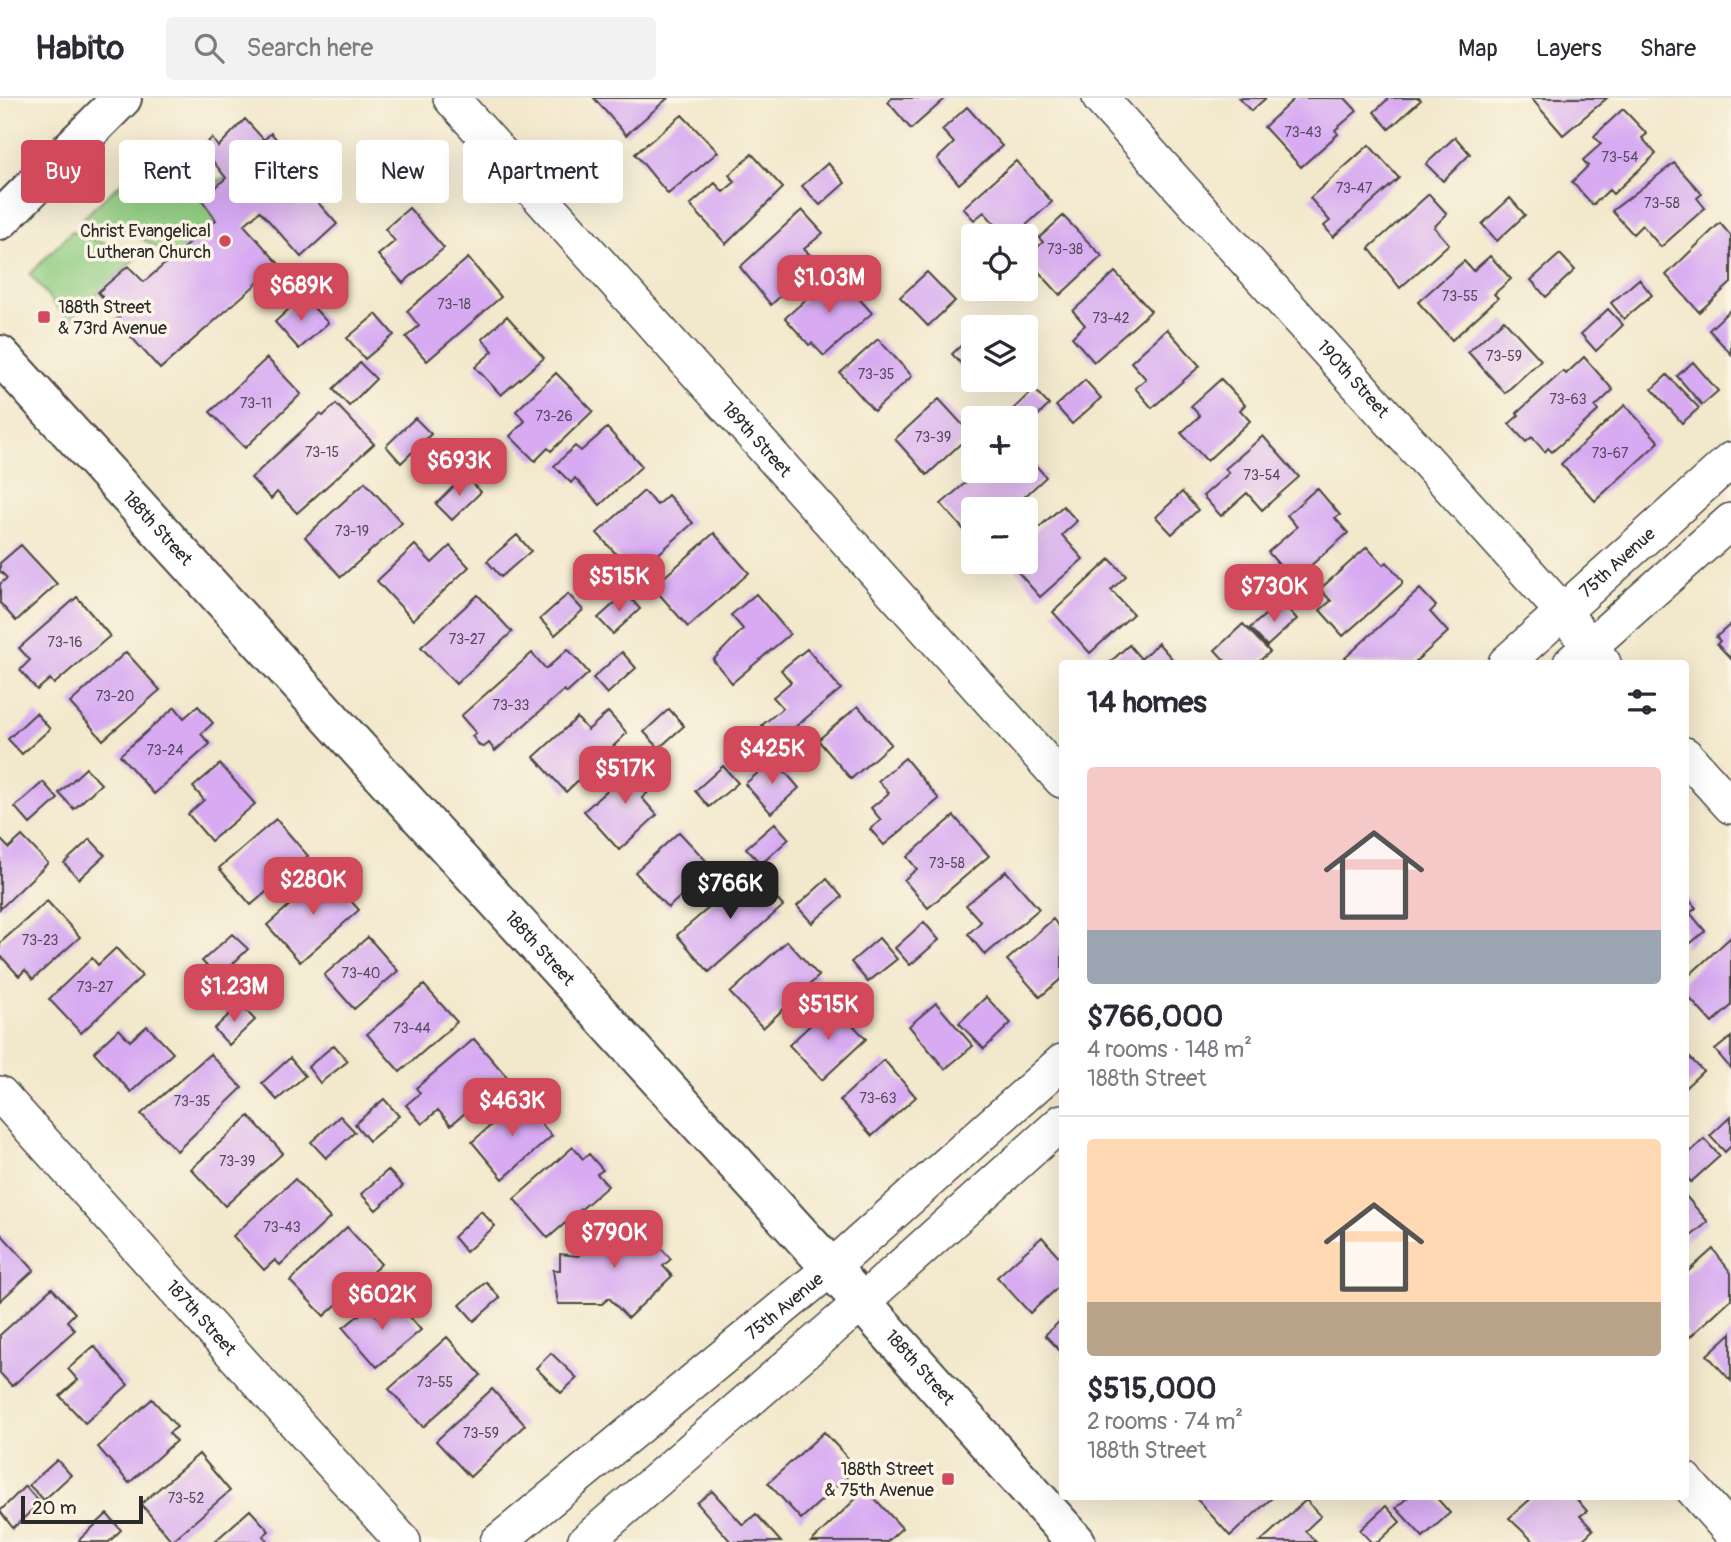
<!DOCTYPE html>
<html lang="en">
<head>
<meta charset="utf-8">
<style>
  body { margin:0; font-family:Pangolin,sans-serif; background:#f2f2f3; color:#2b2b33; height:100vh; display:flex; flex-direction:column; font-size:26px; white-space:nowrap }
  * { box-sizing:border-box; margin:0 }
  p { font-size:23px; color:#7c7c81 }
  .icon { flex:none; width:38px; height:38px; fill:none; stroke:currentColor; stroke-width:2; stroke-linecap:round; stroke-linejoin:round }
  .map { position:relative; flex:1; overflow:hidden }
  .panel { position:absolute; left:1059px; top:562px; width:630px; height:840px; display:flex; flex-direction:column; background:#fff; border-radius:7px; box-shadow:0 7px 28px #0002 }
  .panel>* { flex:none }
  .top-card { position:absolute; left:21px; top:42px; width:665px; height:63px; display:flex; gap:14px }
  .buttons { position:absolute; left:961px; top:126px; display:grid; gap:14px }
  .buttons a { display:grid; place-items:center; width:77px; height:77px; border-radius:7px; background:#fff; box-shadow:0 7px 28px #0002; font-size:35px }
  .scale { position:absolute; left:21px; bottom:18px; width:122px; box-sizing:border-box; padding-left:7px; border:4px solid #2b2b2b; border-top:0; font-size:19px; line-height:24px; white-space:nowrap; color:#2b2b2b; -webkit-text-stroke:5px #fcf5e5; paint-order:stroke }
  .price { position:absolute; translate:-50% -60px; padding:0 16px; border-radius:14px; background:#d1495b; color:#fff; font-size:23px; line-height:46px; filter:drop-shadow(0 2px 4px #0008) }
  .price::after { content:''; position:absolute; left:50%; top:42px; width:21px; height:16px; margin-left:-10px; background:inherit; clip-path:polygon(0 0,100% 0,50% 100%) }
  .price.selected { background:#222; color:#fff }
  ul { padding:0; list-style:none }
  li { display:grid; align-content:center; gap:14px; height:371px; padding:0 28px }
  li+li { border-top:2px solid #e1e1e2 }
  li span { display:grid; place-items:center; height:217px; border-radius:7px; color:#555 }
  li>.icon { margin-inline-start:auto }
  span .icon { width:126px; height:126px; fill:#fffc; stroke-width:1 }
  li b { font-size:30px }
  h2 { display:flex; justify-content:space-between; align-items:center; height:84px; padding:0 28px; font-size:30px }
  .chip { padding:0 24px; border-radius:7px; background:#fff; box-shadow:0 7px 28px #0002; font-size:24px; line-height:63px }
  .chip.selected { background:#d1495b; color:#fff }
  header { display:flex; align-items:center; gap:42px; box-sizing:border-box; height:98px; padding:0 35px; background:#fff; border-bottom:2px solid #e1e1e2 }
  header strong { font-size:33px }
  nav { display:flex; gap:38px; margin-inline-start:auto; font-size:24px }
  .search { width:490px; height:63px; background:#f2f2f3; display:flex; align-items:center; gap:18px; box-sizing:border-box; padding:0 24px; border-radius:7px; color:#7c7c81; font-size:26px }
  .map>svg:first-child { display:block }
  .green { fill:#91ce83; stroke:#5e7c57; stroke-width:2 }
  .building { fill:#d7aaf2 }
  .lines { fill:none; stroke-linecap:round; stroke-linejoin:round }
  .street-casing { stroke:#494743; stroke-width:38 }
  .secondary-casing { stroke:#494743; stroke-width:42 }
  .street { stroke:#fff; stroke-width:35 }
  .secondary { stroke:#fff; stroke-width:38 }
  .poi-dot { fill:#d1495b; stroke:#fcf5e5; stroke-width:2.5 }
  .labels { text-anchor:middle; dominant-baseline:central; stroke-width:7; stroke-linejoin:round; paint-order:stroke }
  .number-label { font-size:14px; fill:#564b5d }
  .poi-label { font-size:18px; fill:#2b2b2b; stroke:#fcf5e5; text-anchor:end }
  .street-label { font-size:18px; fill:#2b2b2b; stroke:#fcf5e5 }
</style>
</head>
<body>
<header>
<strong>Habito</strong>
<div class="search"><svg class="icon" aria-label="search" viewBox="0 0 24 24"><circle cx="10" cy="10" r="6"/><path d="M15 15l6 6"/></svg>Search here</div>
<nav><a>Map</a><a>Layers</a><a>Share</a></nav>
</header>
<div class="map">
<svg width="1731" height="1444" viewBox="0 0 1731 1444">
  <rect width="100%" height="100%" fill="#fcf5e5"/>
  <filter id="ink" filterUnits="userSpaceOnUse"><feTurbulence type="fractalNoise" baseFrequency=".0143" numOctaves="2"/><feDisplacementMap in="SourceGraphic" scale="14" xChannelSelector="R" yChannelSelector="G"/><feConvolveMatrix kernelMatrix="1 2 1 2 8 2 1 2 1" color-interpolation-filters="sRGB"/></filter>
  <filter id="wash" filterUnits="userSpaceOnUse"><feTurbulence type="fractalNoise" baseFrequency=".00686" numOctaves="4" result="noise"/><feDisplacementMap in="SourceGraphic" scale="28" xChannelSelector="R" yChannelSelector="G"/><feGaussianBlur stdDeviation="1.57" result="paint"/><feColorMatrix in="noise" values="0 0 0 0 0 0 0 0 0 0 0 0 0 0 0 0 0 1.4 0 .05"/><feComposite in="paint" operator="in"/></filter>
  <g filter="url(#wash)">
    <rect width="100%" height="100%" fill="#f2e8cc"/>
    <path class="green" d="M131 76C162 92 193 87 226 80L202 102 216 122 173 160 136 137 87 129 84 119Z
      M72 133 97 143 143 154 68 223 30 176Z"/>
    <g id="blocks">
      <path class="building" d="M594 0H668L626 37Z
        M892 0H946L911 31 888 4Z
        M1239 0H1266L1251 13Z
        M1295 0H1345L1357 13 1335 32 1338 36 1301 69 1264 29Z
        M1389 0H1419L1421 2 1389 31 1374 14Z
        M1531 0H1607L1563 37Z
        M967 9 1002 48 959 86 937 61 954 45 942 32Z
        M1623 11 1647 36 1642 40 1656 56 1613 96 1609 92 1593 107 1572 84 1588 68 1583 62 1601 46 1594 38Z
        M682 17 718 54 668 96 635 56Z
        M245 21 264 42 271 35 290 56 281 63 337 126 301 159 260 113 244 127 279 166 160 271 116 222 120 219 98 194 128 168 144 184 216 122 202 102 226 80 202 49 212 40 218 49Z
        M1455 39 1470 56 1443 83 1426 66Z
        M1369 47 1399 80 1333 139 1324 128 1330 123 1310 100Z
        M752 56 783 90 726 146 690 107 715 85 723 94 735 84 729 77Z
        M1016 63 1052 104 1014 138H1006L984 114 974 122 963 110Z
        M828 65 845 85 820 107 802 88Z
        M1674 65 1702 96 1697 100 1705 110 1661 149 1642 127 1633 136 1612 113Z
        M1429 96 1447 116 1434 129 1449 146 1400 190 1369 150Z
        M1510 100 1525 117 1497 143 1482 126Z
        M409 110 444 150 403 185 378 157 395 143 385 131Z
        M802 112 823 135 804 151 817 164 771 207 740 169Z
        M1063 118 1102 158 1060 197 1038 173 1026 184V160L1043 144 1039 140Z
        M1720 125 1731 138V185L1699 214 1666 177Z
        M1560 156 1575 172 1546 199 1531 182Z
        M1490 158 1511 181 1494 196 1498 200 1452 242 1418 204 1464 163 1473 173Z
        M468 160 501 199 427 263 406 239 419 228 407 213Z
        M927 174 955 203 928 228 900 199Z
        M1115 174 1151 213 1094 264 1072 239 1085 227 1073 213Z
        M836 175 872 215 824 258 812 245 809 247 785 220Z
        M1639 181 1652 197 1624 221 1611 205Z
        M303 198 328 225 299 251 275 224Z
        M1608 211 1623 227 1596 253 1581 236Z
        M1731 211V256L1709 232Z
        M376 216 394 237 365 261 347 240Z
        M507 218 544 260 501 297 475 269 493 253 482 241Z
        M1504 222 1541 262 1505 295 1468 254Z
        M1167 231 1200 268 1152 310 1135 290 1146 281 1131 264Z
        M973 236V270L969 274 952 256Z
        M878 241 912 278 874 313 840 275Z
        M1584 259 1613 292 1595 309 1598 313 1552 354 1548 350 1545 354 1532 339 1526 344 1509 326 1519 317 1517 315 1563 273 1566 276Z
        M267 260 301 296 245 350 210 314Z
        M1693 264 1718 293 1702 307 1677 278Z
        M360 265 376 281 349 308 333 291Z
        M556 275 593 313 551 353 548 350 535 363 510 338 525 323 516 313Z
        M1667 277 1699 310 1682 325 1652 291Z
        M1221 281 1245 307 1240 312 1250 323 1207 363 1181 335 1200 318 1191 308Z
        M1085 282 1101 300 1072 326 1056 308Z
        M1034 291 1049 307 1026 329V320L1007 317Z
        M939 301 971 336 927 377 895 341Z
        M336 306 374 346 297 415 277 394 271 401 251 380 320 316 323 318Z
        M1625 307 1659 344 1595 403 1561 366Z
        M415 320 431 336 401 365 386 348Z
        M607 330 642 368 600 407 575 380 571 385 554 368 575 348 581 353Z
        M1263 338 1299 379 1262 412 1247 395 1221 418 1203 398 1229 375 1225 371Z
        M1026 356 1046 379 1022 401 1027 407 1022 411H973V442L941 406 979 373H1026Z
        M465 377 481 394 452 422 436 406Z
        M365 384 402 425 341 479 305 439Z
        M1317 390 1340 417 1335 420 1348 435 1293 483 1268 454 1297 429 1287 417Z
        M644 393 657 407 668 397 693 425 635 477 597 435Z
        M1182 394 1198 412 1172 436 1156 419Z
        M1063 408 1077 423 1062 437 1083 461 1040 499 1009 464H1026V441Z
        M714 435 749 475 688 529 653 489Z
        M517 437 531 453 501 479 487 463Z
        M21 447 57 486 16 523 0 505V486L7 480 0 473V465Z
        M415 447 432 465 450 448 469 469 413 522 377 483Z
        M1367 449 1383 467 1387 464 1402 482V486L1343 538 1320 512 1331 503 1320 491Z
        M1110 461 1126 478 1111 492 1133 516 1090 555 1053 514Z
        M1420 491 1436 508 1430 514 1448 534 1414 565H1350L1345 560Z
        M626 495 640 511 613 536 598 520Z
        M568 496 583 512 555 537 540 521Z
        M756 496 790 536 732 585 713 562 743 531 731 517Z
        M478 497 512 534 456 586 421 549Z
        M77 499 110 538 54 586 50 581 37 592 20 572 30 562 19 550Z
        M1281 503 1297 521 1267 548 1250 530Z
        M1243 526 1270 554 1257 565H1227L1215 552Z
        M1731 526V561L1717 546 1720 543 1716 539Z
        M1158 545 1176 565H1109L1129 547 1141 561Z
        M568 551 589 575 567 595 564 592 495 653 489 645 484 649 480 648 472 638 476 635 461 618 532 555 546 571Z
        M807 551 841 591 777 644 762 627 783 610 773 599 791 584 781 572Z
        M126 554 160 592 103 642 70 605Z
        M622 554 636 570 607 596 593 580Z
        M198 608 213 625 201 636 210 646 154 696 120 657 175 609 184 620Z
        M858 608 891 646 851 681 818 642Z
        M669 611 684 628 659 650 644 634Z
        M608 614 627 635 566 694 534 659 577 620 588 632Z
        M36 615 50 631 22 656 8 641Z
        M905 660 939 701 884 747 870 731 881 722 871 710 889 695 878 683Z
        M774 661 799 690 771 715 745 686Z
        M640 663 659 684 642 700 657 717 619 752 584 713Z
        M220 666 255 706 211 743 188 716 204 702 193 689Z
        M723 668 738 685 709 709 695 693Z
        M86 670 101 686 74 711 59 695Z
        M43 684 58 701 30 726 15 709Z
        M954 718 989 758 928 810 904 782 917 771 907 759Z
        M276 721 308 758 251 807 219 770Z
        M775 725 789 741 761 766 746 750Z
        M679 734 712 769 668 810 635 774Z
        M22 738 48 765 0 811V741L9 750Z
        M90 741 105 757 79 781 64 765Z
        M752 773 783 808 709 874 677 837Z
        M1006 773 1039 811 985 857 968 836 981 824 966 807Z
        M326 775 359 812 300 864 267 827Z
        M827 781 842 799 812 825 797 808Z
        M1685 797 1696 810 1690 815 1705 833 1685 850Z
        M47 803 80 839 33 881 25 872 19 878 0 857V845Z
        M1053 821 1062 833V880L1040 899 1007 862Z
        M924 824 939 842 910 867 895 850Z
        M232 836 248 851 218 880 202 863Z
        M368 839 398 873 354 911 324 877Z
        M1731 839V908L1712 925 1685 895V881Z
        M879 840 897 861 868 884 851 864Z
        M787 843 819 878 763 930 730 895Z
        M116 850 142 878 81 935 49 901 92 860 98 867Z
        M424 887 457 924 400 974 367 936Z
        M986 899 1011 925 984 951 959 925Z
        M936 905 973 948 945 971 909 928Z
        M240 906 255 922 229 947 214 931Z
        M833 906 866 941 822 982 789 947Z
        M147 928 173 955 131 994 94 954 119 931 130 943Z
        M1731 939V971L1715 952Z
        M474 941 507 979 451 1027 438 1012 422 1026 406 1007 420 995 416 990Z
        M334 947 348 963 320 985 308 969Z
        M1685 955 1703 973 1685 990Z
        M210 956 242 990 177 1053 141 1016Z
        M290 960 305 978 277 1002 262 985Z
        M884 962 916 999 872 1038 840 1002Z
        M524 998 535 1009 530 1013 552 1038 503 1081 472 1044Z
        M384 1001 399 1018 369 1043 355 1026Z
        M249 1018 283 1055 225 1108 191 1071Z
        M340 1018 355 1034 326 1060 311 1044Z
        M1731 1018V1048L1725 1054 1710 1038Z
        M1704 1041 1720 1058 1691 1084 1685 1077V1059Z
        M573 1049 583 1061 589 1056 603 1072 597 1076 608 1088 548 1140 514 1101Z
        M388 1072 403 1088 376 1112 361 1096Z
        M295 1081 330 1120 280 1167 275 1162 264 1172 233 1138Z
        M1685 1097 1708 1124 1685 1143Z
        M481 1113 495 1128 466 1154 453 1139Z
        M633 1120 671 1161 663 1168 672 1178 628 1220 609 1200 602 1206H558L553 1172H560V1156L578 1158 616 1122 623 1130Z
        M347 1129 381 1166 324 1218 290 1183Z
        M0 1135 34 1172 0 1203Z
        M1042 1139 1062 1162V1186L1030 1215 997 1179Z
        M1713 1151 1731 1175V1201L1690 1239 1685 1233V1176Z
        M486 1184 500 1200 474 1223 460 1207Z
        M52 1190 75 1215 67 1223 75 1232 12 1288 0 1275V1237Z
        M397 1204 421 1232 377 1269 343 1230 369 1209 379 1220Z
        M1062 1221V1255L1045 1237Z
        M1731 1235V1283L1707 1257Z
        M447 1239 481 1277 423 1329 389 1291Z
        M94 1248 128 1287 85 1325 60 1298 78 1282 68 1271Z
        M551 1255 577 1280 561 1295 536 1270Z
        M492 1291 525 1327 470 1379 436 1343Z
        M152 1301 177 1329 169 1335 176 1343 129 1385 98 1349Z
        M824 1334 857 1370 801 1421 768 1385Z
        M199 1356 230 1393 172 1443 141 1406Z
        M57 1362 71 1377 44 1402 29 1387Z
        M25 1388 40 1405 13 1430 0 1413Z
        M866 1391 902 1430 887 1444H811Z
        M712 1393 743 1427 756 1416 781 1444H731L697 1405Z
        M1274 1398 1230 1438 1195 1399 1196 1398Z
        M1409 1398H1435L1450 1415 1423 1439 1396 1410Z
        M1534 1398H1574L1587 1413 1580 1418 1593 1432 1580 1444H1534L1509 1420Z
        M1306 1402 1321 1418 1305 1433 1316 1444H1260Z
        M1386 1408 1400 1424 1378 1444H1371L1360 1432Z
        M250 1412 269 1433 263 1438 269 1444H214Z
        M107 1416 121 1432 109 1444H81L79 1442Z"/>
    </g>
  </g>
  <g filter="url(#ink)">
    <use href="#blocks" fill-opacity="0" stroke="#494743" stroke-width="2"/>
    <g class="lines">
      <g class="street-casing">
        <g id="street">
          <path id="s1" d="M451 0 1062 682"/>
          <path id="s2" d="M1100 0 1563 514 1603 565"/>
          <path id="s3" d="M1506 565 1731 362"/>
          <path d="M1571 565 1731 423"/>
          <path d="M1685 657 1731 708"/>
          <path id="s4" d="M0 996 403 1444"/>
          <path d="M1685 1382 1731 1434"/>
          <path id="s5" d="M498 1444 831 1170 1062 964"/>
          <path d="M585 1444 862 1204 1062 1024"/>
        </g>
      </g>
      <g class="secondary-casing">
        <g id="secondary">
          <path d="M0 122 122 0"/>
          <path id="s6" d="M0 257 831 1170 1076 1444"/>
        </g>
      </g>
      <use href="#street" class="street"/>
      <use href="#secondary" class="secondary"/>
    </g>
  </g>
  <g class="poi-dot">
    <circle cx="225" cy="143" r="7"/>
    <rect x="37" y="212" width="14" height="14" rx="3.5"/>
    <rect x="941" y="1374" width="14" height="14" rx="3.5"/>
  </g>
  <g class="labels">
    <g class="number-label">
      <text x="1303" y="34">73-43</text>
      <text x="1620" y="59">73-54</text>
      <text x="1354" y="90">73-47</text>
      <text x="1662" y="105">73-58</text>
      <text x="1065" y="151">73-38</text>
      <text x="1460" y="198">73-55</text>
      <text x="454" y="206">73-18</text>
      <text x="1111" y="220">73-42</text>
      <text x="1504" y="258">73-59</text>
      <text x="876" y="276">73-35</text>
      <text x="1568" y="301">73-63</text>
      <text x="256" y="305">73-11</text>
      <text x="554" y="318">73-26</text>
      <text x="933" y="339">73-39</text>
      <text x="322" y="354">73-15</text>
      <text x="1610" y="355">73-67</text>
      <text x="1262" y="377">73-54</text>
      <text x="352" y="433">73-19</text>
      <text x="467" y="541">73-27</text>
      <text x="65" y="544">73-16</text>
      <text x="115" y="598">73-20</text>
      <text x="511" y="607">73-33</text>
      <text x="165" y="652">73-24</text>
      <text x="947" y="765">73-58</text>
      <text x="40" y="842">73-23</text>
      <text x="361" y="875">73-40</text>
      <text x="95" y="889">73-27</text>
      <text x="412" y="930">73-44</text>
      <text x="878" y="1000">73-63</text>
      <text x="192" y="1003">73-35</text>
      <text x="237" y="1063">73-39</text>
      <text x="282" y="1129">73-43</text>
      <text x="435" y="1284">73-55</text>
      <text x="481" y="1335">73-59</text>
      <text x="186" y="1400">73-52</text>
    </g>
    <g class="poi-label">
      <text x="211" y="133">Christ Evangelical<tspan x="211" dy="21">Lutheran Church</tspan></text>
      <text x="58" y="209" text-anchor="start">188th Street<tspan x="58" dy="21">&amp; 73rd Avenue</tspan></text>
      <text x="934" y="1371">188th Street<tspan x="934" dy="21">&amp; 75th Avenue</tspan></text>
    </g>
    <g class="street-label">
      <text stroke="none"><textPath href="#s2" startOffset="378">190th Street</textPath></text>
      <text stroke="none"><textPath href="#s1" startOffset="458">189th Street</textPath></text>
      <text stroke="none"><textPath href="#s6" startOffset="234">188th Street</textPath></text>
      <text stroke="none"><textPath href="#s3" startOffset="150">75th Avenue</textPath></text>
      <text stroke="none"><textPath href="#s6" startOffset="802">188th Street</textPath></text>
      <text stroke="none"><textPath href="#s5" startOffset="371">75th Avenue</textPath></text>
      <text stroke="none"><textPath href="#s4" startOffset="301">187th Street</textPath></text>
      <text stroke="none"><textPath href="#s6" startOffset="1368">188th Street</textPath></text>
    </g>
  </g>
</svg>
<div class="buttons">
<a><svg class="icon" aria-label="locate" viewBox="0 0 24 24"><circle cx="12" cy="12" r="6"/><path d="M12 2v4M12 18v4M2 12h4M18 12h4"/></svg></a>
<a><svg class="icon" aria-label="layers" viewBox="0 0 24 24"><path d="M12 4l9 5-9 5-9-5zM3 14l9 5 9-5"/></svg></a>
<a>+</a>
<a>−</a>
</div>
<div class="scale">20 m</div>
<b class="price" style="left:829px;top:217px">$1.03M</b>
<b class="price" style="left:301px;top:225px">$689K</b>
<b class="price" style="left:459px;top:400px">$693K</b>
<b class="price" style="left:619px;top:516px">$515K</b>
<b class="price" style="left:1274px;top:526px">$730K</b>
<b class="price" style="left:772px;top:688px">$425K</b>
<b class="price" style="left:625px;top:708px">$517K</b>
<b class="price" style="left:313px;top:819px">$280K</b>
<b class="price selected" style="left:730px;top:823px">$766K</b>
<b class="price" style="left:234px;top:926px">$1.23M</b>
<b class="price" style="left:828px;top:944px">$515K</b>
<b class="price" style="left:512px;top:1040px">$463K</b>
<b class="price" style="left:614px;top:1172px">$790K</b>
<b class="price" style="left:382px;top:1234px">$602K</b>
<div class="top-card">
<a class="chip selected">Buy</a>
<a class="chip">Rent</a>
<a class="chip">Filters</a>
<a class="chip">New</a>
<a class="chip">Apartment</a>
</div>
<section class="panel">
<h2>14 homes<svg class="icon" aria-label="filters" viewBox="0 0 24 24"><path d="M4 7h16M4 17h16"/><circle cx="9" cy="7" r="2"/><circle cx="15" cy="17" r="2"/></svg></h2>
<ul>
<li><span style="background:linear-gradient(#f6c9c9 75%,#9aa5b1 0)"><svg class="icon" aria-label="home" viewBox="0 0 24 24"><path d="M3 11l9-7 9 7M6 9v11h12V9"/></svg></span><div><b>$766,000</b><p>4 rooms · 148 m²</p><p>188th Street</p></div></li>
<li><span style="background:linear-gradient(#ffd9b3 75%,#b9a48a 0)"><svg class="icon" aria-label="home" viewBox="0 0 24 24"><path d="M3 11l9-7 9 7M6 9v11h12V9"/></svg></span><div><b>$515,000</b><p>2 rooms · 74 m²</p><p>188th Street</p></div></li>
</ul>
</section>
</div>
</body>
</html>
